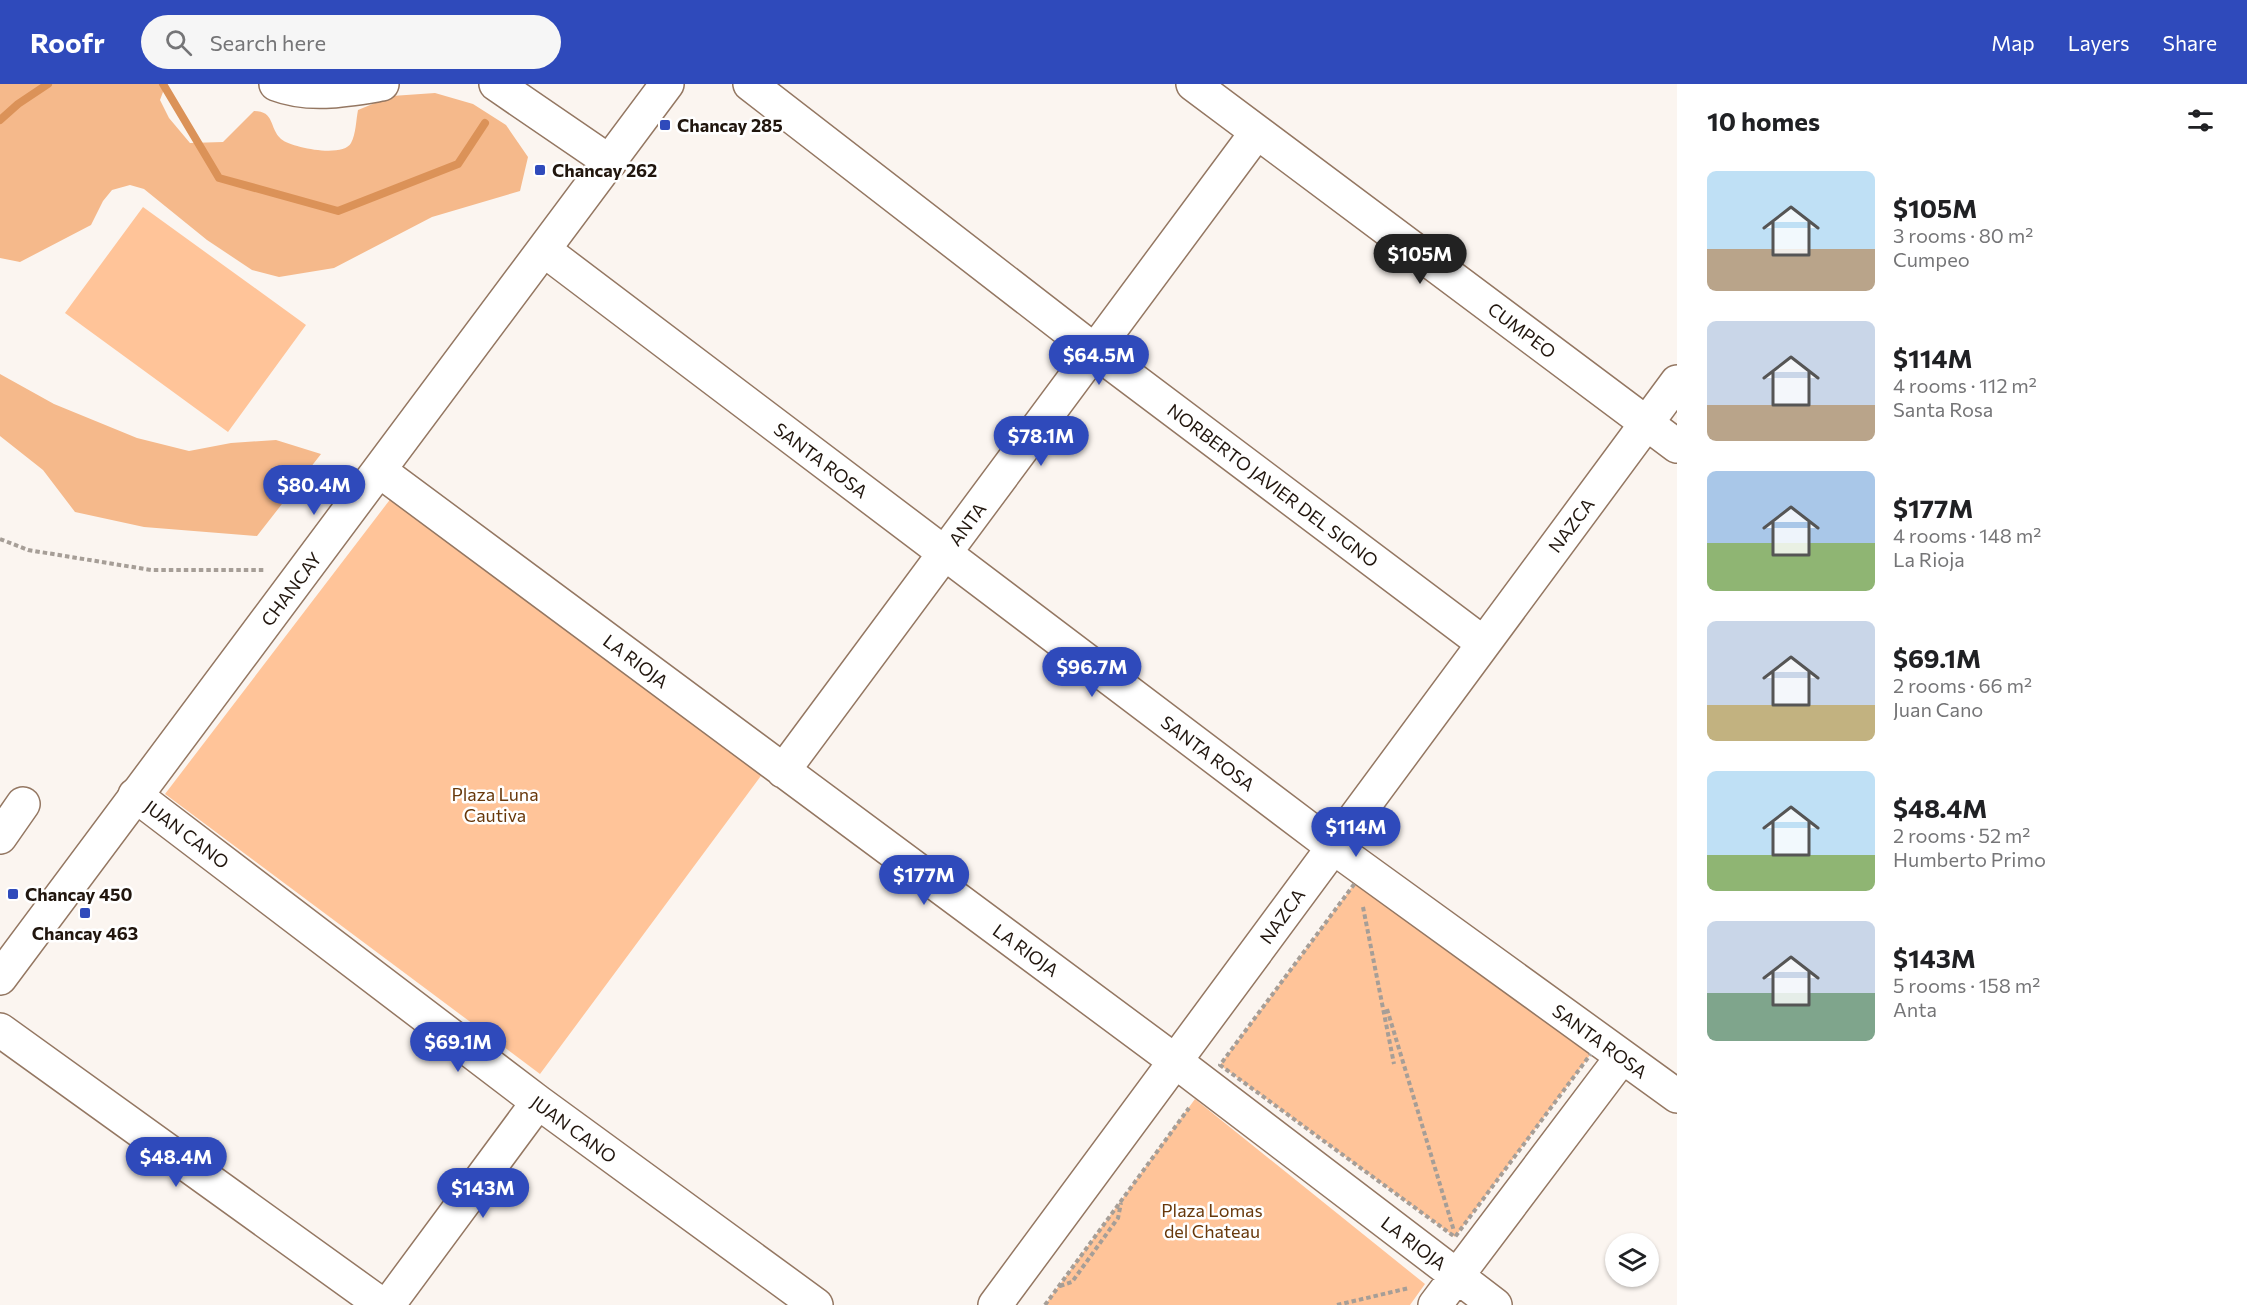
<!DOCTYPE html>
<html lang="en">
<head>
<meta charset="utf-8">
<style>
  body { margin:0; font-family:Commissioner,sans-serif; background:#f6f6f6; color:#202124; height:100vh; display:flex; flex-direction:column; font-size:22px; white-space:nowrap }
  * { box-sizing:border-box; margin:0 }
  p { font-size:20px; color:#757577 }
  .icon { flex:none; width:33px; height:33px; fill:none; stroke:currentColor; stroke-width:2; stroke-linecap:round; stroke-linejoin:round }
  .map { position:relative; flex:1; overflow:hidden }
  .drawer { display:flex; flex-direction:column; background:#fff; width:570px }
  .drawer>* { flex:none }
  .controls { position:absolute; left:1605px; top:1149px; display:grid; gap:12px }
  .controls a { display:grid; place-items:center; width:54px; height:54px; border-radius:50%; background:#fff; box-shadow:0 2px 4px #0004; font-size:30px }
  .price { position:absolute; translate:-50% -51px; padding:0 14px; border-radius:21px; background:#2f4abb; color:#fff; font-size:20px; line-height:39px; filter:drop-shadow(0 2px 3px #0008) }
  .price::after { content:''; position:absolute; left:50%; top:36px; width:18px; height:14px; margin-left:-9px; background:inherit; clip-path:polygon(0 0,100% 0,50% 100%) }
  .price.selected { background:#222; color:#fff }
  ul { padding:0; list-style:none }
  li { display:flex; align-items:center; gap:18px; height:150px; padding:0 30px }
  li span { display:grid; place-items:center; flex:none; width:168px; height:120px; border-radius:9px; color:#555 }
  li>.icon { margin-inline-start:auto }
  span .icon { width:72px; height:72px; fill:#fffc; stroke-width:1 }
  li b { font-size:26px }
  h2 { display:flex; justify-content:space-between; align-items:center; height:72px; padding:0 30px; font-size:26px }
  header { display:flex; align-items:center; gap:36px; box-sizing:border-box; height:84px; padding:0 30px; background:#2f4abb; color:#fff }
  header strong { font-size:28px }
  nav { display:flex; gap:33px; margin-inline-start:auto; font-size:21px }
  .search { width:420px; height:54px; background:#f6f6f6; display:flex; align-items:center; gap:15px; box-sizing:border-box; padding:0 21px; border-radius:33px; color:#757577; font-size:22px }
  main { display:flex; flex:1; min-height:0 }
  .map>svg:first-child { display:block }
  .green { fill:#ffc499 }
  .forest { fill:#f5b98b }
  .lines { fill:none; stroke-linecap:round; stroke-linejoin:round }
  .stream { stroke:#db9258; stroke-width:8 }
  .minor-casing { stroke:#947762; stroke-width:36 }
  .major-casing { stroke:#947762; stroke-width:36 }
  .path { stroke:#a69e97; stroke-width:4; stroke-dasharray:4.5 3; stroke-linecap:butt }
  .minor { stroke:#fff; stroke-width:33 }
  .major { stroke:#fff; stroke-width:33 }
  .poi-dot { fill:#2f4abb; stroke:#fff; stroke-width:2 }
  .labels { text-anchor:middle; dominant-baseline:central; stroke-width:5; stroke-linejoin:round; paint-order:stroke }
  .poi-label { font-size:18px; font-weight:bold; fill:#21160e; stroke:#fff; text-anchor:start }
  .street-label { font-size:18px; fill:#21160e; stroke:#fff }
  .park-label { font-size:18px; fill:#68380a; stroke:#fff }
</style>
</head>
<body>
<header>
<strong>Roofr</strong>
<div class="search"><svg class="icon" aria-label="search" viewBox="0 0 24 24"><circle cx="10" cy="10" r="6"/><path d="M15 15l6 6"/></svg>Search here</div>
<nav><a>Map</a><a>Layers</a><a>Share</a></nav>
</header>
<main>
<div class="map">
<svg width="1677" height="1221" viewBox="0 0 1677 1221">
  <rect width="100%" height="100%" fill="#fbf5f0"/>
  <path class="green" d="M143 123 306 241 228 348 65 229Z
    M395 409 766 685 540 990 165 710Z
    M1358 795 1593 967 1455 1153 1220 981Z
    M1195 1015 1425 1200 1410 1221H1045Z"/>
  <path class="forest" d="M0 0H166L160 16 169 34 190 59 223 58 254 27C275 27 269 44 281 55 292 64 343 74 351 59 356 50 356 36 358 26L392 12 435 9 473 20 506 41 528 73 520 107 432 133 334 184 279 193 252 186 207 156 144 105 130 101 112 106 103 117 91 141 20 178 0 174Z
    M0 290 54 320 137 354 189 367 231 359 276 356 321 370 257 452 144 443 75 428 43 386 0 352Z"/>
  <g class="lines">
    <path class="stream" d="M163 0 219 94 338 127 458 80 485 39
      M0 36 18 20 48 0"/>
    <g class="minor-casing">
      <path id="minor" d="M276 0C310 13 346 6 382 0
        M496 0 610 78
        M750 0 1095 267 1483 559
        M1193 0 1677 362
        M544 166 1333 763 1677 1012
        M380 387 1175 977 1495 1221
        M783 687 1257 48
        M135 711 538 1018 816 1221
        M0 753 23 720
        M0 946 382 1221
        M388 1221 538 1018
        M995 1221 1677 298
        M1435 1221 1622 973"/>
    </g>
    <g class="major-casing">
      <path id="major" d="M0 894 667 0"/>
    </g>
    <path class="path" d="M0 455 28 466 151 486H266
      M1358 795 1593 967 1455 1153 1220 981Z
      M1363 823 1394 980
      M1387 925 1454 1147
      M1060 1202 1072 1198 1118 1134 1121 1119
      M1045 1221 1189 1024
      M1337 1221 1409 1204"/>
    <use href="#minor" class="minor"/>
    <use href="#major" class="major"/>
  </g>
  <g class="poi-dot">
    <rect x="659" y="35" width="12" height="12" rx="3"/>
    <rect x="534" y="80" width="12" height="12" rx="3"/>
    <rect x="7" y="804" width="12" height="12" rx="3"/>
    <rect x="79" y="823" width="12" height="12" rx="3"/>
  </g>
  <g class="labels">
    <g class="poi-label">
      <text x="677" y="41">Chancay 285</text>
      <text x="552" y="86">Chancay 262</text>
      <text x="25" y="810">Chancay 450</text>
      <text x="85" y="849" text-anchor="middle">Chancay 463</text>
    </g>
    <g class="street-label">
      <text transform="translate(1522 246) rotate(37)">CUMPEO</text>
      <text transform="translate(821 376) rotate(37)">SANTA ROSA</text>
      <text transform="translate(1273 401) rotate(37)">NORBERTO JAVIER DEL SIGNO</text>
      <text transform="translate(967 440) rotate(-53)">ANTA</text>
      <text transform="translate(1571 441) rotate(-53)">NAZCA</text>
      <text transform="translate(291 505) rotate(-53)">CHANCAY</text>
      <text transform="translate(636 577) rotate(37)">LA RIOJA</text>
      <text transform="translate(1208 669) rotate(37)">SANTA ROSA</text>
      <text transform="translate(187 750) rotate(37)">JUAN CANO</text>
      <text transform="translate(1282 832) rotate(-54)">NAZCA</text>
      <text transform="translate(1026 866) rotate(36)">LA RIOJA</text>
      <text transform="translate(1600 957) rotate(36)">SANTA ROSA</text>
      <text transform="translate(574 1045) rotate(36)">JUAN CANO</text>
      <text transform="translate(1414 1159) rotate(37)">LA RIOJA</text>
    </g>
    <g class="park-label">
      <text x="495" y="710">Plaza Luna<tspan x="495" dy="21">Cautiva</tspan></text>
      <text x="1212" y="1126">Plaza Lomas<tspan x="1212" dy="21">del Chateau</tspan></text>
    </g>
  </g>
</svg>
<div class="controls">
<a><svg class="icon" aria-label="layers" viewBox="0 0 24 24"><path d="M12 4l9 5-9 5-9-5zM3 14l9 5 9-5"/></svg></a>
</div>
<b class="price selected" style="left:1420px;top:201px">$105M</b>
<b class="price" style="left:1099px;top:302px">$64.5M</b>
<b class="price" style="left:1041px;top:383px">$78.1M</b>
<b class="price" style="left:314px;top:432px">$80.4M</b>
<b class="price" style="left:1092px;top:614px">$96.7M</b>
<b class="price" style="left:1356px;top:774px">$114M</b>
<b class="price" style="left:924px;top:822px">$177M</b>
<b class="price" style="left:458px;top:989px">$69.1M</b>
<b class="price" style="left:176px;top:1104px">$48.4M</b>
<b class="price" style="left:483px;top:1135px">$143M</b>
</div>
<section class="drawer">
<h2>10 homes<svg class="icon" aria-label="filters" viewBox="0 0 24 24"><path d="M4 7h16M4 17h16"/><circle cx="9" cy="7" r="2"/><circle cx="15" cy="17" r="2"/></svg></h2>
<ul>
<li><span style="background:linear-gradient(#bfe0f5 65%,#b9a48a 0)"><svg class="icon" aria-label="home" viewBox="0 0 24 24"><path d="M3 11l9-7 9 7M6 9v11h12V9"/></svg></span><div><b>$105M</b><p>3 rooms · 80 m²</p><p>Cumpeo</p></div></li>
<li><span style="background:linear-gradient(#c9d6e8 70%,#b9a48a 0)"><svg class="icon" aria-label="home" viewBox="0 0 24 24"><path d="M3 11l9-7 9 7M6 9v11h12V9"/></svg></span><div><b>$114M</b><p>4 rooms · 112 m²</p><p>Santa Rosa</p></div></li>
<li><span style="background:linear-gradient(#a9c7e8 60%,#8fb573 0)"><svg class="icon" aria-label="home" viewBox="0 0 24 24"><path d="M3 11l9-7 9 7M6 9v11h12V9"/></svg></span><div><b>$177M</b><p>4 rooms · 148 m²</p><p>La Rioja</p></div></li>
<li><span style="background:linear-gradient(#c9d6e8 70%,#c2b280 0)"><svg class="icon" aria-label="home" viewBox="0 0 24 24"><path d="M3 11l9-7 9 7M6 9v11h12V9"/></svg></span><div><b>$69.1M</b><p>2 rooms · 66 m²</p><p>Juan Cano</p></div></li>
<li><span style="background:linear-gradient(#bfe0f5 70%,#8fb573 0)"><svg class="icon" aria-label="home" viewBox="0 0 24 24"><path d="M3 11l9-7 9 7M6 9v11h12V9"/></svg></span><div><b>$48.4M</b><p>2 rooms · 52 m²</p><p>Humberto Primo</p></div></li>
<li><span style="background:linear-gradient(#c9d6e8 60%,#7fa58c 0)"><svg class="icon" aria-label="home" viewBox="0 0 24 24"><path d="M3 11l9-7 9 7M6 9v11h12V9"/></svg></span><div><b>$143M</b><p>5 rooms · 158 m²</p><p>Anta</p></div></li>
</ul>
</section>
</main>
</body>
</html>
